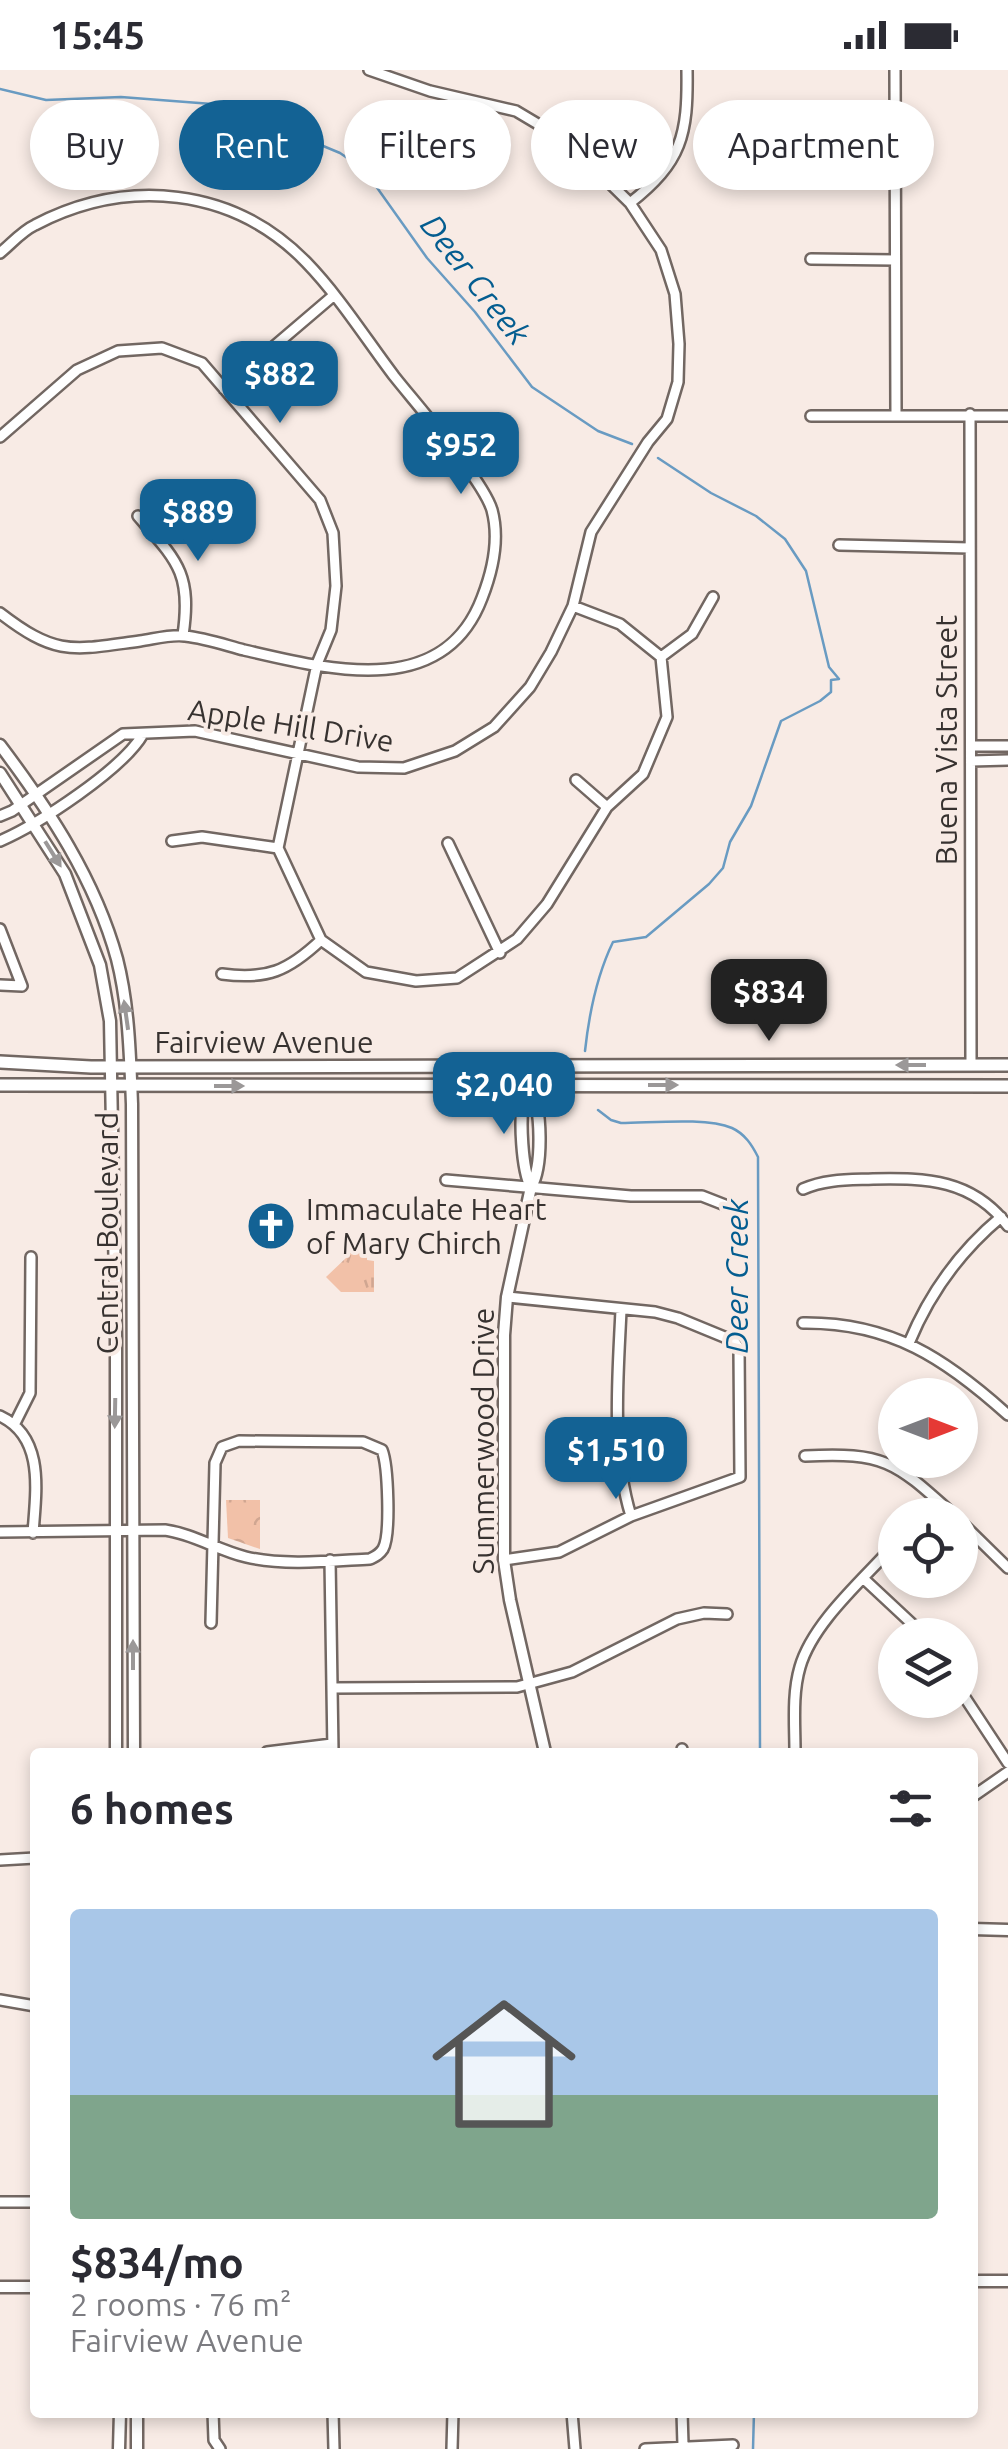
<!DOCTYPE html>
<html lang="en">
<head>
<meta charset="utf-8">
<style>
  body { margin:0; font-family:Ubuntu,sans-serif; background:#f2f2f3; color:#2b2b33; height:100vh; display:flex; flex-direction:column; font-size:38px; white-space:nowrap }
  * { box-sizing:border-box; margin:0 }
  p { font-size:32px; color:#7c7c81 }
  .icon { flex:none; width:55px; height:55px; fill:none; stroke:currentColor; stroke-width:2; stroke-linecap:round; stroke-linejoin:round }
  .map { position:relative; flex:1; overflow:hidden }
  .sheet { position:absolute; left:30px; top:1678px; width:948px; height:670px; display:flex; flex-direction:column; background:#fff; border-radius:10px; box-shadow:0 5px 15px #0003 }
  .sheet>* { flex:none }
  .banner { position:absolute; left:30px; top:30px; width:950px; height:90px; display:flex; gap:20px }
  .needle { width:65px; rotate:90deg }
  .buttons { position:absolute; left:878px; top:1308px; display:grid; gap:20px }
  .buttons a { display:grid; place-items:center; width:100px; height:100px; border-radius:50%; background:#fff; box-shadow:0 5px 15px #0003; font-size:50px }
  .price { position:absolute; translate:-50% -85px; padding:0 22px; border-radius:20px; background:#136294; color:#fff; font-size:32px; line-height:65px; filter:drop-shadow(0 2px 5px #0008) }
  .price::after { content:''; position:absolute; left:50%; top:60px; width:30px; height:22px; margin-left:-15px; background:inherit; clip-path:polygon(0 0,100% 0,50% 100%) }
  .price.selected { background:#222; color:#fff }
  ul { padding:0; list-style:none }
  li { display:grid; align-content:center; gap:20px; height:530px; padding:0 40px }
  li span { display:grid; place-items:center; height:310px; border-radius:10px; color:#555 }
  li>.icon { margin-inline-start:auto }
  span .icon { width:180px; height:180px; fill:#fffc; stroke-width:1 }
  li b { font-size:42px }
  h2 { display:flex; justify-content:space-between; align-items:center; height:120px; padding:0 40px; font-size:42px }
  .tag { padding:0 35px; border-radius:45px; background:#fff; box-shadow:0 5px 15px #0003; font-size:35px; line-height:90px }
  .tag.selected { background:#136294; color:#fff }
  .status { display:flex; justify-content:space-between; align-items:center; height:70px; padding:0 50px; background:#fff; direction:ltr }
  .status svg { height:28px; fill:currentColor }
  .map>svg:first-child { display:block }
  .grass { fill:url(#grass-tufts) }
  .park { fill:url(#park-crowns) }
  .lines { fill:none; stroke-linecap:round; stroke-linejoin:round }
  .stream { stroke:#699bc2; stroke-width:2.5 }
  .minor-casing { stroke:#726762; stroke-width:14 }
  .tertiary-casing { stroke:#726762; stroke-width:15 }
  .secondary-casing { stroke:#726762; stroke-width:16 }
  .minor { stroke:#fff; stroke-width:9 }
  .tertiary { stroke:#fff; stroke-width:10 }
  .secondary { stroke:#fff; stroke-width:11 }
  .oneway { fill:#9b9898 }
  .labels { text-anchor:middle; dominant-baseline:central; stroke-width:8; stroke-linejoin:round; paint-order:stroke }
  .street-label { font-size:30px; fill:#373230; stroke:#f8ebe5 }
  .poi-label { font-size:30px; fill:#373230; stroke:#f8ebe5; text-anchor:start }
  .water-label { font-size:32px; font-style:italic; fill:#045d90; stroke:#f8ebe5 }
</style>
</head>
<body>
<div class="status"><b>15:45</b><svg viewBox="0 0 49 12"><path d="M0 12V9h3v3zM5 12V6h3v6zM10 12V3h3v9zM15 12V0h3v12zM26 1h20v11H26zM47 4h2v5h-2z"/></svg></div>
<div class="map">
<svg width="1008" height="2379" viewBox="0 0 1008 2379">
  <defs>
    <pattern id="grass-tufts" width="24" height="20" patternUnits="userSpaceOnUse" patternTransform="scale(2.5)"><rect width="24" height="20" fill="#f2c1a8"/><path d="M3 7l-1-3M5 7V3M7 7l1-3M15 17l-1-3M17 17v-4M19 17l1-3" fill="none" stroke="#d0a691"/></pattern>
    <pattern id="park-crowns" width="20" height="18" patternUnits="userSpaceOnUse" patternTransform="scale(2.5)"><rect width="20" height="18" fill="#f2c1a8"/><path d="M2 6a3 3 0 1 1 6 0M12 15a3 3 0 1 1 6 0" fill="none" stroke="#d0a691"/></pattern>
  </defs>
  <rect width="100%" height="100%" fill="#f8ebe5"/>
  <path class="grass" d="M346 1180H367V1190L374 1191V1222H341L326 1207 346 1188Z"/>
  <path class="park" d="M226 1430H260V1479L228 1468Z"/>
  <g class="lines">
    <path class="stream" d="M0 19 46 30 121 27 225 35 340 83 359 96 373 112 427 188 475 242 532 317 598 361 632 374
      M585 981C589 944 597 905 613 872L646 867 709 814 723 798 730 772 751 736 781 651 820 631 831 622V610L839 609 829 597 806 501 785 469 756 446 711 423 658 388
      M598 1040 611 1050 621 1053C651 1053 706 1047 732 1058 745 1064 752 1075 758 1087L760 1682
      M753 2379 754 2342"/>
    <g class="minor-casing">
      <path id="minor" d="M895 0 896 346
        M811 39 895 41
        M630 133C682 92 688 65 687 0
        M0 183C11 174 22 161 35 155 127 107 233 117 306 192 339 226 366 269 394 306 417 335 483 410 492 440 500 470 493 500 482 528 443 631 327 599 244 580 225 575 205 568 185 566 171 564 154 569 140 571 73 580 57 587 0 543
        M811 189 895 190
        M224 319 333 226
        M970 344 971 995
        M811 346H1008
        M0 367 77 300 118 281 162 278 202 293 320 430 333 463 336 516 331 560 317 594 278 778 321 870 366 902 416 911 457 908 517 869 547 834 607 737 643 704 667 647 661 587 620 554 573 536
        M138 446C177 491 192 503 183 565
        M839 475 970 478
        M661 587 692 564 713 527
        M971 676H1008
        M971 691 1008 690
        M576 710 607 737
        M0 746 12 741 123 664 195 661 358 697 404 698 455 681 494 657 530 617 551 582 573 536 591 462 648 372 667 349 678 312 679 274 675 224 661 180 630 133 568 72 516 41 430 21 369 0
        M0 771C39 754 123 699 143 664
        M172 771 202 767 278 778
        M448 773 500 883
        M0 859 22 916 0 915
        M222 904C267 910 288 901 321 870
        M446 1110 631 1126H702L725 1135
        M803 1119C826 1109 848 1110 873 1109 927 1108 972 1109 1008 1156
        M621 1240C618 1307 611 1381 631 1446
        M803 1253C891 1252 946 1289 1008 1345
        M909 1273C930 1222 959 1182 1001 1147
        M0 1346C45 1367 36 1421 33 1463
        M15 1353 30 1323 31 1187
        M805 1386C886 1382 895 1392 954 1445
        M920 1445 935 1428
        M960 1451 1008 1498
        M0 1462 165 1460C194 1464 217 1480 246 1487 284 1496 331 1491 370 1489 376 1486 379 1485 383 1479 391 1465 388 1395 382 1380L363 1372 239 1371 222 1377 215 1393 211 1553
        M330 1490 333 1682
        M504 1490 559 1482 631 1446 740 1407 739 1278 734 1271 678 1248 655 1242 507 1227
        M864 1509 924 1565
        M332 1618 517 1617 572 1602 677 1549 704 1543 727 1544
        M960 1620 1008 1693
        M682 1679V1682
        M267 1682 332 1674
        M795 1682C795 1655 792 1624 800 1597 813 1552 864 1509 895 1474
        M972 1727 1008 1702
        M0 1790 35 1788
        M0 1930 35 1936
        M0 2132H35
        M213 2342 214 2370 220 2379
        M333 2342 334 2379
        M572 2342 575 2379
        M682 2342 683 2375
        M452 2379 453 2342
        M645 2379 733 2375"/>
    </g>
    <g class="tertiary-casing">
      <path id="tertiary" d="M0 675C49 740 95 809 117 889 129 936 130 986 132 1034L134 1682
        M0 703 65 804 100 895 110 951 116 1269V1682
        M530 997C530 1010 527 1016 524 1029 519 1048 522 1100 531 1117
        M530 1016C542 1037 543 1096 531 1117L507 1227 504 1265V1490L510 1530 545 1682
        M972 1859 1008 1860
        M972 2211H1008
        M0 2217H35
        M119 2379 120 2342
        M137 2379V2342"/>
    </g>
    <g class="secondary-casing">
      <path id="secondary" d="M0 992 91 997 1008 995
        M0 1015 1008 1016"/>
    </g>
    <use href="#minor" class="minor"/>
    <use href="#tertiary" class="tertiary"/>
    <use href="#secondary" class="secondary"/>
  </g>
  <defs><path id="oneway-solid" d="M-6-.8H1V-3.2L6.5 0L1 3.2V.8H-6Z" transform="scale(2.5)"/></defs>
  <g class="oneway">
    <use href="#oneway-solid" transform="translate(53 784) rotate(58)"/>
    <use href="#oneway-solid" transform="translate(126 945) rotate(-98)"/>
    <use href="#oneway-solid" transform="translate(911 995) rotate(-180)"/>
    <use href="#oneway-solid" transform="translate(663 1015)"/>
    <use href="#oneway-solid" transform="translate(229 1016)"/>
    <use href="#oneway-solid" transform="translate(115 1343) rotate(91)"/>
    <use href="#oneway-solid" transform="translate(133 1585) rotate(-90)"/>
  </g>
  <defs>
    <g id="church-disc" transform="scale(2.5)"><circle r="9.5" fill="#136294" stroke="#f8ebe5"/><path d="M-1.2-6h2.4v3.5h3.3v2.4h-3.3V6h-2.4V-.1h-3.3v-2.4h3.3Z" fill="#fff"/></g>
  </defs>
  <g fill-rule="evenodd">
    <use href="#church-disc" x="271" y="1156"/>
  </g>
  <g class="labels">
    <g class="street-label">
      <text transform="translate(291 655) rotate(9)">Apple Hill Drive</text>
      <text transform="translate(946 670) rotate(-90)">Buena Vista Street</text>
      <text x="264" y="972">Fairview Avenue</text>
      <text transform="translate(107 1163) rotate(-90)">Central Boulevard</text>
      <text transform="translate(483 1371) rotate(-90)">Summerwood Drive</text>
    </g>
    <g class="poi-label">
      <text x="306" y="1139">Immaculate Heart<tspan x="306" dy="34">of Mary Chirch</tspan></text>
    </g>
    <g class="water-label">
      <text transform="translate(476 209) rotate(52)">Deer Creek</text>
      <text transform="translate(736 1206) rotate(-90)">Deer Creek</text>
    </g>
  </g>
</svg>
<div class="buttons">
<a><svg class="needle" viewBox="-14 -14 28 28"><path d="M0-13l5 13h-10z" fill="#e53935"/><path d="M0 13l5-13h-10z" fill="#7c7c81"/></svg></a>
<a><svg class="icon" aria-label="locate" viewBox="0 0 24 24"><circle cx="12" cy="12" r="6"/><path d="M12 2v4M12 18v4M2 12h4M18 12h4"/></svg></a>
<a><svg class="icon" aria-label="layers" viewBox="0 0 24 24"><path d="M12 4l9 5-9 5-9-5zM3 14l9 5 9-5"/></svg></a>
</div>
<b class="price" style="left:280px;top:356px">$882</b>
<b class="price" style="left:461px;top:427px">$952</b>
<b class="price" style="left:198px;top:494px">$889</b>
<b class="price selected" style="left:769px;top:974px">$834</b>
<b class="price" style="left:504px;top:1067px">$2,040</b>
<b class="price" style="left:616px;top:1432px">$1,510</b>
<div class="banner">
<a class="tag">Buy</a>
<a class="tag selected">Rent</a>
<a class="tag">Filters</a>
<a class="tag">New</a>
<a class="tag">Apartment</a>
</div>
<section class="sheet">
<h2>6 homes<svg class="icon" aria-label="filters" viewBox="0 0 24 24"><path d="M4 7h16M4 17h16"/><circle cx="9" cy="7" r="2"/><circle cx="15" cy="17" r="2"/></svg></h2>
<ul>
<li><span style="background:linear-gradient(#a9c7e8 60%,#7fa58c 0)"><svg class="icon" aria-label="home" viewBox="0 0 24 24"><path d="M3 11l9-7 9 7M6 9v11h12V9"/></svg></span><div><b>$834/mo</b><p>2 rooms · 76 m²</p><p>Fairview Avenue</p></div></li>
</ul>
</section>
</div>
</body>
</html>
